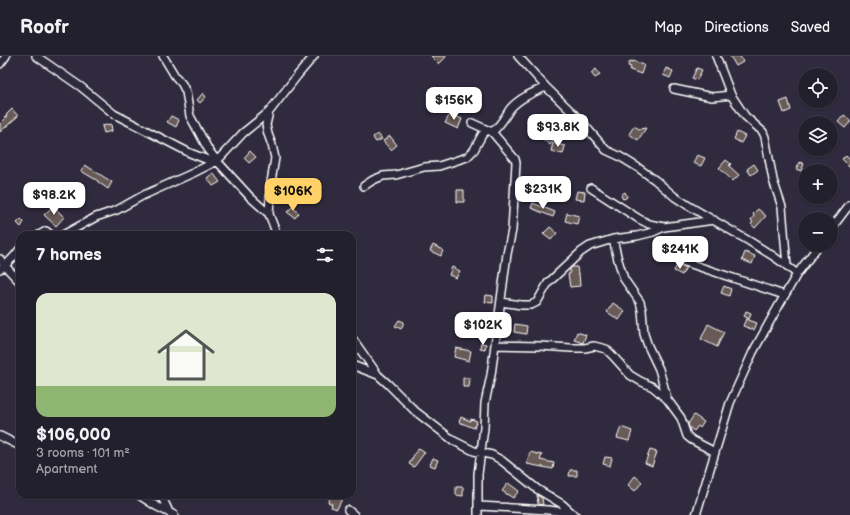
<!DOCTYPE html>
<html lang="en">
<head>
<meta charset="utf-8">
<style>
  body { margin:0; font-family:"Balsamiq Sans",sans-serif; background:#2b2836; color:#f1f3f6; height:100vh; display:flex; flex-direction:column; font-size:15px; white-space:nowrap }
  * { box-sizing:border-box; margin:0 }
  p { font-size:13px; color:#a3a3aa }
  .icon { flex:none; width:22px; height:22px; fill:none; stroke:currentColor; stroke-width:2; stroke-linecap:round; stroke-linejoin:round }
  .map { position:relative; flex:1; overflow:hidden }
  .side { position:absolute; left:16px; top:175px; width:340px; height:268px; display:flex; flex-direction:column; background:#23202e; border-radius:12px; box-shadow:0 1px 3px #0004,0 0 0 1px #403e4a }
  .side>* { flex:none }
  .controls { position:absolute; left:798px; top:12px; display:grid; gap:8px }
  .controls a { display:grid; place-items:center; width:40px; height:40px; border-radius:50%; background:#23202e; box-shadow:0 1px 3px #0004,0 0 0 1px #403e4a; font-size:20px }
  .price { position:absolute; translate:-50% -34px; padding:0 9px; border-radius:8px; background:#fff; color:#222; font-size:13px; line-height:26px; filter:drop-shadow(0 1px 2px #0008) }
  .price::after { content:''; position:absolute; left:50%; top:24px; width:12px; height:9px; margin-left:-6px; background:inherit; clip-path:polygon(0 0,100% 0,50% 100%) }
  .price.active { background:#ffd166; color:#111 }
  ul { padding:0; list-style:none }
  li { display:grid; align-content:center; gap:8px; height:212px; padding:0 20px }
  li+li { border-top:1px solid #403e4a }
  li span { display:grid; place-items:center; height:124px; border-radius:12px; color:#555 }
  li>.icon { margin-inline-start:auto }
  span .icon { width:72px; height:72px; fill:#fffc; stroke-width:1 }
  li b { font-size:17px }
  h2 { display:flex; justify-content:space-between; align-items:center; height:48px; padding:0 20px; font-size:17px }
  header { display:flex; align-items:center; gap:24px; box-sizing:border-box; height:56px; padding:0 20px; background:#23202e; border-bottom:1px solid #403e4a }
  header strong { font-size:19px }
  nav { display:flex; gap:22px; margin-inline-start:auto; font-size:14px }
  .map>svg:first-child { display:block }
  .building { fill:#675a56; stroke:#fff }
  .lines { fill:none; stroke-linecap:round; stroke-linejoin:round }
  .minor-casing { stroke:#fff; stroke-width:10 }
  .minor { stroke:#2f2a3d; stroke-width:7 }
</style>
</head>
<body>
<header>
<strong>Roofr</strong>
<nav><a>Map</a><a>Directions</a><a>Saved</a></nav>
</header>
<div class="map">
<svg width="850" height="459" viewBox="0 0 850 459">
  <rect width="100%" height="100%" fill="#2f2a3d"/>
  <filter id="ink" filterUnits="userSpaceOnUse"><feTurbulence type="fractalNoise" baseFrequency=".025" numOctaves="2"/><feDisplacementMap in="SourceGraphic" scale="8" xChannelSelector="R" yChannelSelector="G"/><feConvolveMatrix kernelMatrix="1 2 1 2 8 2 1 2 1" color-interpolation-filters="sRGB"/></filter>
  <g filter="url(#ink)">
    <path class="building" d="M431 0H447L439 8Z
      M730 0H740L743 6 736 10Z
      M630 5 633 6V5L644 9 641 18 630 14 631 11 628 10Z
      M666 12 673 15 670 22 663 19Z
      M697 12 702 14 697 24 692 22Z
      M596 13 600 19 595 22 591 17Z
      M203 37 206 41 200 47 197 44Z
      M788 43 791 54 784 57 780 46Z
      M12 53 18 60 0 76V68L5 63 4 62 7 60 6 59Z
      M450 58 462 63 458 73 445 67Z
      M545 59 548 63 537 71 534 67Z
      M844 59 850 64V66L845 72 838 66Z
      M171 60 179 64 176 71 167 66Z
      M111 68 112 75 104 77 102 70Z
      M634 70 639 73 646 72 638 84 629 78Z
      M737 76 745 80 741 87 734 83Z
      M378 78 382 83 376 86 375 85 373 81 376 79Z
      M548 78 554 82 550 89 544 84Z
      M390 80 397 89 391 94 383 85Z
      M553 87 565 90 563 98 551 95Z
      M250 95 256 101 249 107 244 102Z
      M697 99 705 102 701 110 693 107Z
      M846 99 850 103V111L842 103Z
      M726 104 731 108 729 110 739 119 733 125 719 112Z
      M800 106 804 108 801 115 796 113Z
      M754 108 758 114 751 119 747 113Z
      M85 109 112 126 108 133 98 126V125L81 115Z
      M213 117 220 126 213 130 207 122Z
      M457 134H464V146H457Z
      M577 135 585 136 584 144 575 143Z
      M625 136 627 140 626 142 623 143 622 142 621 139Z
      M533 147 555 156 553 161 531 152Z
      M53 150 64 161 56 170 44 159Z
      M292 151 299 157 295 162 287 156Z
      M758 153 766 160 755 172 751 168 753 166 751 164 754 160 753 158Z
      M567 157 579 160 577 168 565 165Z
      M21 163 24 166 21 171 17 167Z
      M550 171 557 177 551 184 543 178Z
      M433 189 443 194 441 200 430 195Z
      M745 196 755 200 752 208 742 204Z
      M677 209 686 211 682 219 674 215Z
      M452 211 460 215 456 222 449 219Z
      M572 211H577L578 218 579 217 580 230 570 231 568 218H570V213Z
      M724 230 731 233 729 240 721 237Z
      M486 239 493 240V247L485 246Z
      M613 247 625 255 619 264 607 256Z
      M746 255 751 257 749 263 744 260Z
      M746 263 757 267 754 274 743 270Z
      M399 264 404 266 401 273 395 270Z
      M515 268 527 270 526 278 514 276Z
      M708 268 724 276 717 291 701 283Z
      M577 276 586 279 583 287 574 284Z
      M481 287 486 288 485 293 480 292Z
      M456 292 471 295 469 305 454 301Z
      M463 322H470L469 331H463Z
      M694 359 704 366 700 372 698 370 694 375 689 371 688 368Z
      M461 361 470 365 471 363 477 365 474 372 459 366Z
      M621 371 632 375 629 385 617 382Z
      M419 392 425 396 414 411 409 408 414 399V398Z
      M650 394 657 396 652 410 645 407Z
      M530 396 542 399 540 404 554 407 553 413 527 408Z
      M605 401 612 402 610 410 603 408Z
      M433 402 438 404 435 411 430 409Z
      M570 414H577V420H569Z
      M635 420 642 426 635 435 628 429Z
      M508 427 519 435 513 442 502 435Z
      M456 431H463V440L456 439Z
      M331 439H334L342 443 337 453 331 451 332 448 328 446Z
      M537 439 542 442 543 449 538 448Z"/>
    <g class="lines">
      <g class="minor-casing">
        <path id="minor" d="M36 0 81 31 114 58 190 97 208 104 217 105
          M163 0 175 20 182 28 186 36 190 60 208 93 217 105 250 141 269 158
          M518 0 546 31 581 65 606 94 619 100 637 111 655 124 675 141 689 150 749 185 773 200 787 210 797 218
          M716 0 731 39 745 60 763 76 765 81 773 124 782 151 787 210
          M0 8 6 0
          M674 33 712 41 731 39
          M269 56 266 69 268 78 272 89 275 102 271 126 269 158 277 179
          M472 67 492 76 515 103 516 107 512 174 507 198 491 319 485 347 484 372 478 418V459
          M492 76C501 69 504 62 510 53 519 42 534 36 546 31
          M364 130 373 124 383 120 396 119 424 111 439 110 467 101 474 94 482 79 487 74
          M591 132 639 163 649 168 664 171
          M831 173 850 148
          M39 179 46 175 51 179
          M63 179 96 161 117 154 144 139 193 117 217 105 243 77 269 56 297 20 314 0
          M613 183 618 204 624 223 640 246 642 254 644 278 648 290 659 313 667 342
          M0 203 5 210 20 226
          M679 204 784 239
          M0 213C8 208 14 201 20 193
          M501 246 521 249H531L537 246 548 227 581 196 590 190 613 183 637 180 653 176 664 171 714 164
          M352 282 378 319 388 328 415 355 454 385 474 395 492 399 501 404 537 433 562 448 572 457 575 459
          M495 289 540 290 571 292H585L594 290 606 293 613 300 630 319 640 325 653 331 667 343 681 362 687 380 692 384 715 396
          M352 309 378 319
          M0 380 20 390
          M139 439 156 450 174 459
          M161 439 169 456
          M479 450 548 454 572 457
          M348 454 354 459
          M696 459 730 347 753 296 774 258 797 218 819 189"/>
      </g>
      <use href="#minor" class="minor"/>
    </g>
  </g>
</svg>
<div class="controls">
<a><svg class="icon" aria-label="locate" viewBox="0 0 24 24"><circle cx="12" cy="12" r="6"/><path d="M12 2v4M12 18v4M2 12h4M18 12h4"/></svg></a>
<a><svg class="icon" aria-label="layers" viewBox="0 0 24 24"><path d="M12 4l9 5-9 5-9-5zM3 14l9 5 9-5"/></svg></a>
<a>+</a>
<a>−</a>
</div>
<b class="price" style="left:454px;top:65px">$156K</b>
<b class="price" style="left:558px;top:92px">$93.8K</b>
<b class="price" style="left:543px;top:154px">$231K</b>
<b class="price active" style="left:293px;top:156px">$106K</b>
<b class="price" style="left:54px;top:160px">$98.2K</b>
<b class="price" style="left:680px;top:214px">$241K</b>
<b class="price" style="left:483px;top:290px">$102K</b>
<section class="side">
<h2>7 homes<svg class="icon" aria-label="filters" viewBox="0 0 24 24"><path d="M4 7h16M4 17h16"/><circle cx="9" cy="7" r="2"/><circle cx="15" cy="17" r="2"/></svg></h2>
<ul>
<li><span style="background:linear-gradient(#dfe7d0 75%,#8fb573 0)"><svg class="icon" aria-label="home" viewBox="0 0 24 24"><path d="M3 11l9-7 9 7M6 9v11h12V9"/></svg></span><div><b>$106,000</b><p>3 rooms · 101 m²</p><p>Apartment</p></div></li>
</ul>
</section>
</div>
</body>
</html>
